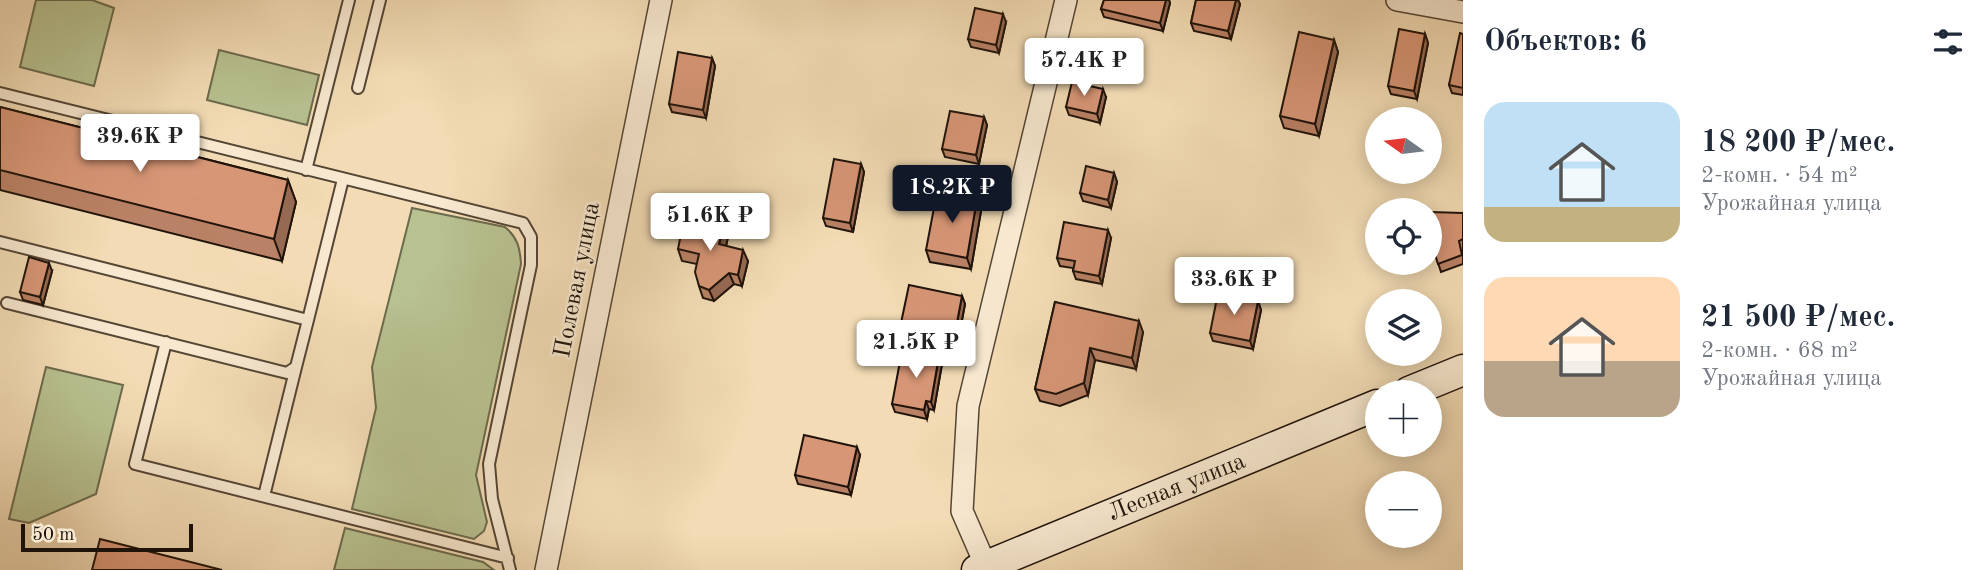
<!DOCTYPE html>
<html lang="ru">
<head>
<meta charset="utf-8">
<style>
  body { margin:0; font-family:"Old Standard TT",serif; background:#f2f2f3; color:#1f2937; height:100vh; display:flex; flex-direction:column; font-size:26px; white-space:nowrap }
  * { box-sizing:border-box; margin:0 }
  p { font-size:23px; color:#747a83 }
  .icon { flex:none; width:38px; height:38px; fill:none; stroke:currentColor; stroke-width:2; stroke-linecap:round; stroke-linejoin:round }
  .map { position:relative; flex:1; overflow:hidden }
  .details { display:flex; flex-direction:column; background:#fff; width:525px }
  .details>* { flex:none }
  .needle { width:46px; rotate:284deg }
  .fabs { position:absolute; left:1365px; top:107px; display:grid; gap:14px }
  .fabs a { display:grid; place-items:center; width:77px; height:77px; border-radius:50%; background:#fff; box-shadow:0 4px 18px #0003; font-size:35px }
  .scale { position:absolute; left:21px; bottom:18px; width:172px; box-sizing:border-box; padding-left:7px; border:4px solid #1f130a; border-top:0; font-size:19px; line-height:24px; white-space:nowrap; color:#1f130a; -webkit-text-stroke:5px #f7e8cf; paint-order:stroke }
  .price { position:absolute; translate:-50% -60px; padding:0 16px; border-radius:7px; background:#fff; color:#222; font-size:23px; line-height:46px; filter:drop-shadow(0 2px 4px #0008) }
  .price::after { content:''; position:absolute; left:50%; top:42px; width:21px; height:16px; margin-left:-10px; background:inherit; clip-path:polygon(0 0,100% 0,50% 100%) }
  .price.active { background:#111827; color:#fff }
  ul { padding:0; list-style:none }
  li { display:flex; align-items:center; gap:21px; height:175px; padding:0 21px }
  li span { display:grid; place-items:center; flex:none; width:196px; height:140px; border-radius:21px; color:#555 }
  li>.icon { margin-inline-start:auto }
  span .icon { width:84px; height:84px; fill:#fffc; stroke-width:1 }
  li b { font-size:30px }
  h2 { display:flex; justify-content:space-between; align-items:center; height:84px; padding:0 21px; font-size:30px }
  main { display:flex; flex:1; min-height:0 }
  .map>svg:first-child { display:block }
  .green { fill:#b8c190; stroke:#6c6a4d; stroke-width:2 }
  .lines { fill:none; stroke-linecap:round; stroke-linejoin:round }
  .service-casing { stroke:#544535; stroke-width:14 }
  .minor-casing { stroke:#544535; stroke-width:24 }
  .secondary-casing { stroke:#1f130a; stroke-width:33 }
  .service { stroke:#f7e8cf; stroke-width:10 }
  .minor { stroke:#f7e8cf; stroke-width:21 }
  .secondary { stroke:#f7e8cf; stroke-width:30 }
  .wall { fill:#b98165; stroke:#1f130a; stroke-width:2 }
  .shaded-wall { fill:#966953; stroke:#1f130a; stroke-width:2 }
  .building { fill:#d79676; stroke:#1f130a; stroke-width:2 }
  .labels { text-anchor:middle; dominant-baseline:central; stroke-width:5; stroke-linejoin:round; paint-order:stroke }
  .street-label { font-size:24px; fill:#1f130a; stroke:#f7e8cf }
</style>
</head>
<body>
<main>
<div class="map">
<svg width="1463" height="570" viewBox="0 0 1463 570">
  <rect width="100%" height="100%" fill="#f3dcb5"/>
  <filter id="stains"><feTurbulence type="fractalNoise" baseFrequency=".00286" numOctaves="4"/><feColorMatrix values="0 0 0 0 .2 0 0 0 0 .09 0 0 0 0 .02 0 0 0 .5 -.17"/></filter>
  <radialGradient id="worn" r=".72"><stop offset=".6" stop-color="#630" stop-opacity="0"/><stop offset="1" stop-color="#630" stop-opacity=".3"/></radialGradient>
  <path class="green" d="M36 0H92L114 8 94 86 20 67Z
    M219 50 319 75 307 125 207 100Z
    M412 208 505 227C518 238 520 248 521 264L476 475 487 522 484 531 474 539 352 509 376 408 372 367Z
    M46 367 123 385 96 494 29 523 9 519Z
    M345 528 483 562 494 570H334Z"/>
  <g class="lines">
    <g class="service-casing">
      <path id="service" d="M358 88 380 0
        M0 93 523 223 531 237V265L489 464 492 499 510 570
        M306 170 349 0
        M0 242 308 320 343 179
        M7 303 287 373 296 367 308 320
        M166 342 135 464 508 558
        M264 496 296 367"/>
    </g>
    <g class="minor-casing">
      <path id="minor" d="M1397 0 1463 12
        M986 566 962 511 968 406 1066 0
        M546 570 661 0"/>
    </g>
    <g class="secondary-casing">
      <path id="secondary" d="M1409 392 1463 370
        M977 570 1377 405"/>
    </g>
    <use href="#service" class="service"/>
    <use href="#minor" class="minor"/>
    <use href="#secondary" class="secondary"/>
  </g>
  <path class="wall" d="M1104 0H1169L1170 3 1163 31 1104 17 1101 9Z
    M1196 0H1238L1240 4 1231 39 1194 31 1191 23Z
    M1006 22 999 53 971 47 968 39Z
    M1425 34 1428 43 1417 99 1391 94 1388 86Z
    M1463 34V95L1452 93 1449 85Z
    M1334 40 1338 52 1319 136 1284 128 1280 116Z
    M712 58 715 66 706 118 672 112 669 104Z
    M1106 97 1100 123 1069 115 1066 107Z
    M0 107 288 180 296 202 282 261 0 190Z
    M984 117 987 125 979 164 945 157 942 149Z
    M861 164 864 172 853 232 826 226 823 218Z
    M1114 173 1117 182 1111 208 1083 201 1080 193Z
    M977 199 981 211 971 269 930 262 926 250Z
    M1463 213V264L1441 272 1430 238Z
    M724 226 728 237 726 246 748 261 742 286 734 284 714 301 703 298 699 286 697 264 682 261 678 249Z
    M1111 238 1102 284 1076 279 1073 271V268L1060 266 1057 258Z
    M52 271 43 305 23 300 20 292Z
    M962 296 965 304 958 341 904 331 901 323Z
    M1258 301 1261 310 1253 349 1213 341 1210 333Z
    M1055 302 1143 332 1136 369 1095 360 1088 395 1060 406 1040 401 1035 389Z
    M942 364 934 410 929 409 927 419 895 412 892 404Z
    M860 455 851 495 798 484 795 475Z"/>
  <path class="shaded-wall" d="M1166 0H1169L1170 3 1163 31 1160 23Z
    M1236 0H1238L1240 4 1231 39 1228 31Z
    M1003 14 1006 22 999 53 996 45Z
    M1425 34 1428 43 1417 99 1414 91Z
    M1334 40 1338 52 1319 136 1315 124Z
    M712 58 715 66 706 118 703 110Z
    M1103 89 1106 97 1100 123 1097 114Z
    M984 117 987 125 979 164 976 155Z
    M861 164 864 172 853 232 850 223Z
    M1114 173 1117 182 1111 208 1108 200Z
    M288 180 296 202 282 261 274 239Z
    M977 199 981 211 971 269 967 258Z
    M724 226 728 237 724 255 719 244Z
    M1108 230 1111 238 1102 284 1099 276Z
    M743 250 748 261 742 286 738 275Z
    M49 263 52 271 43 305 40 297Z
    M729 273 734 284 714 301 709 290Z
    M962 296 965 304 958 341 955 333Z
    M1258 301 1261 310 1253 349 1250 341Z
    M1139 321 1143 332 1136 369 1132 358Z
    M1090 348 1095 360 1088 395 1084 383Z
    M939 356 942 364 934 410 931 402Z
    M926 401 929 409 927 419 924 410Z
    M857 447 860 455 851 495 848 487Z"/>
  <path class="building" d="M1104 0H1166L1160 23 1101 9Z
    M1196 0H1236L1228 31 1191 23Z
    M975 8 1003 14 996 45 968 39Z
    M1399 29 1425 34 1414 91 1388 86Z
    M1299 32 1334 40 1315 124 1280 116Z
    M1460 33 1463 34V88L1449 85Z
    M678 52 712 58 703 110 669 104Z
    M1072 82 1103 89 1097 114 1066 107Z
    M0 107 288 180 274 239 0 170Z
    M950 111 984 117 976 155 942 149Z
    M834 159 861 164 850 223 823 218Z
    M1086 166 1114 173 1108 200 1080 193Z
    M937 192 977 199 967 258 926 250Z
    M1430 212 1463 213V239L1459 241 1462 255 1438 264 1430 238Z
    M704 220 724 226 719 244 743 250 738 275 729 273 709 290 699 286 695 272 699 254 678 249 681 234 693 222Z
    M1064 222 1108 230 1099 276 1073 271 1075 261 1057 258Z
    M29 257 49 263 40 297 20 292Z
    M909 285 962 296 955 333 901 323Z
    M1218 293 1258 301 1250 341 1210 333Z
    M1055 302 1139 321 1132 358 1090 348 1084 383 1056 394 1035 389Z
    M910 351 939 356 931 402 926 401 924 410 892 404 901 356 909 357Z
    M804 435 857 447 848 487 795 475Z
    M100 539 222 570H92Z"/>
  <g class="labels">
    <g class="street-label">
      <text transform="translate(578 280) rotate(-79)">Полевая улица</text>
      <text transform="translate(1177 488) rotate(-22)">Лесная улица</text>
    </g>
  </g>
  <rect width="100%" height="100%" filter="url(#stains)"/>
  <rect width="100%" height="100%" fill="url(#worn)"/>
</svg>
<div class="fabs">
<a><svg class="needle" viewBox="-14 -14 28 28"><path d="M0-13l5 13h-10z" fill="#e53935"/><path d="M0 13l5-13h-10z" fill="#747a83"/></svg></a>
<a><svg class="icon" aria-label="locate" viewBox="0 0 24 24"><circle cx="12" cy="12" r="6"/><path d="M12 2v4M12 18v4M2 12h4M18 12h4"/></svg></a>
<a><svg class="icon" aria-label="layers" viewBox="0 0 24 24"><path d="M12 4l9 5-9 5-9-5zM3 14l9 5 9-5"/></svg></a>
<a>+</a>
<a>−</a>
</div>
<div class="scale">50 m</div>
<b class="price" style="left:1084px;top:98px">57.4K ₽</b>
<b class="price" style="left:140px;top:174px">39.6K ₽</b>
<b class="price active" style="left:952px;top:225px">18.2K ₽</b>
<b class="price" style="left:710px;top:253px">51.6K ₽</b>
<b class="price" style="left:1234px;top:317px">33.6K ₽</b>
<b class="price" style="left:916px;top:380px">21.5K ₽</b>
</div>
<section class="details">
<h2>Объектов: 6<svg class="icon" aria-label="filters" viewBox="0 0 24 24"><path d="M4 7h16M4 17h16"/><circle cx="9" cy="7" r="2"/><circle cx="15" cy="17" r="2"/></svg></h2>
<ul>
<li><span style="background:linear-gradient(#bfe0f5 75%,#c2b280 0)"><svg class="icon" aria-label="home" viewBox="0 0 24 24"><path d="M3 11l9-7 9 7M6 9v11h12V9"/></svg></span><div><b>18 200 ₽/мес.</b><p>2-комн. · 54 m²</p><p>Урожайная улица</p></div></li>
<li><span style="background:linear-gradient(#ffd9b3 60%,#b9a48a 0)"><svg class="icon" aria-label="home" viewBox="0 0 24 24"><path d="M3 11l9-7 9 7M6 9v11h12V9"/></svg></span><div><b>21 500 ₽/мес.</b><p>2-комн. · 68 m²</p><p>Урожайная улица</p></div></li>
</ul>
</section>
</main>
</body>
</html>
